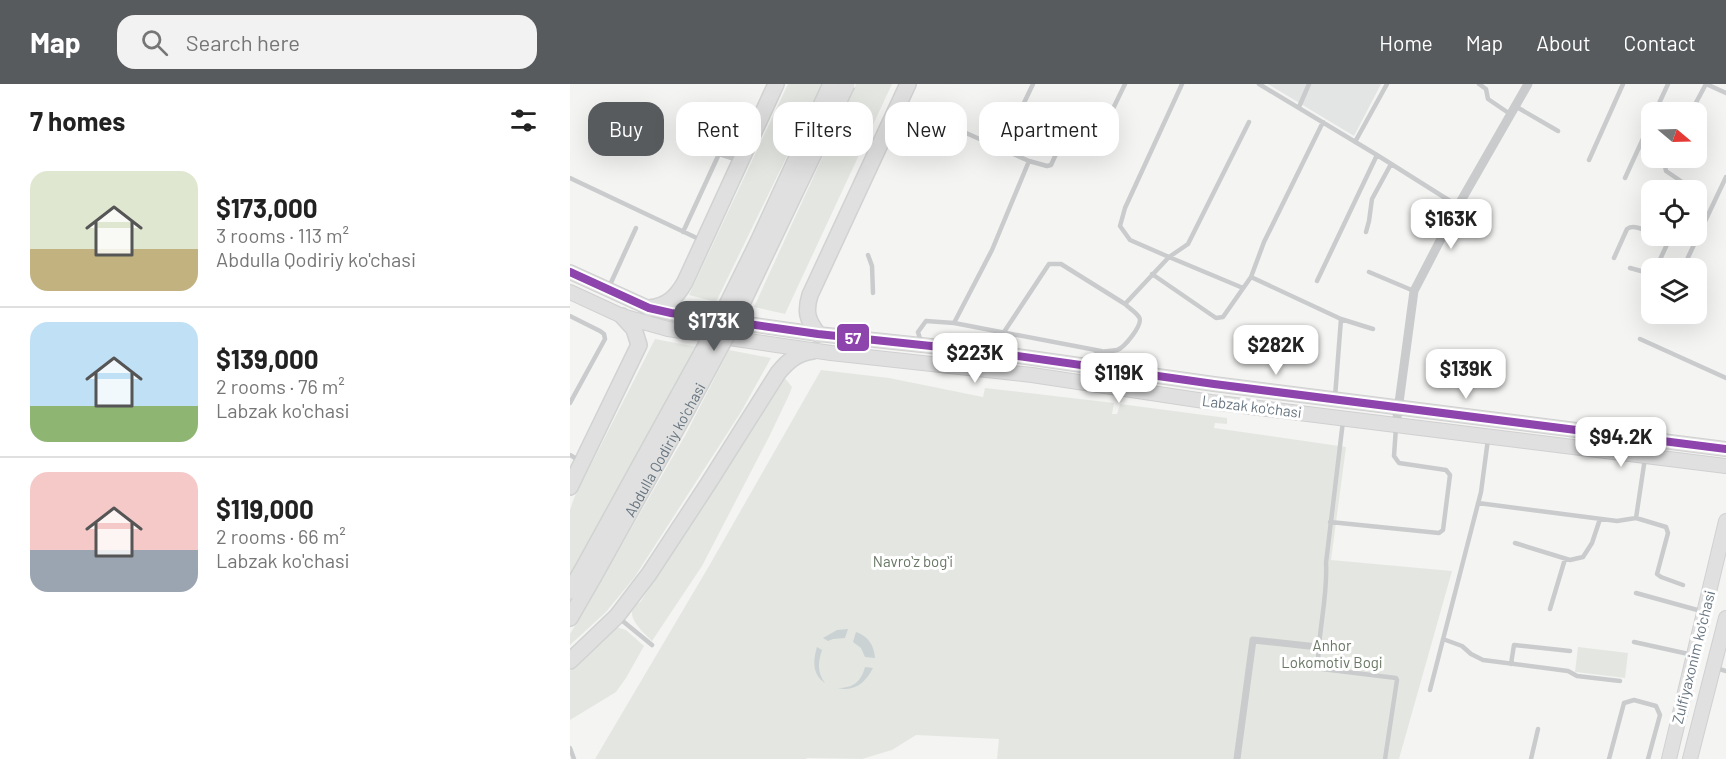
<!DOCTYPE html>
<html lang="en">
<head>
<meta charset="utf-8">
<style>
  body { margin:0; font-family:Barlow,sans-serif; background:#f2f2f2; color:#222; height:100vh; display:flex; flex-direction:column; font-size:22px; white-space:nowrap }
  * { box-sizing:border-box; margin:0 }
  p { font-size:20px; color:#767676 }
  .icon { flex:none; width:33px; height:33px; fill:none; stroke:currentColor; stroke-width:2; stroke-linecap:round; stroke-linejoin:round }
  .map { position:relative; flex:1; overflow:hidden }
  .drawer { display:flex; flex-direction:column; background:#fff; width:570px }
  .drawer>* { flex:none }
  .hud { position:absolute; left:18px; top:18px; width:570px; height:54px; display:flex; gap:12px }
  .needle { width:39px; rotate:109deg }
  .controls { position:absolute; left:1071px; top:18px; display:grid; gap:12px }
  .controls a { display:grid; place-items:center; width:66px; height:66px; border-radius:12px; background:#fff; box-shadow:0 6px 24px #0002; font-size:30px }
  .price { position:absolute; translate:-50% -51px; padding:0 14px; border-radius:12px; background:#fff; color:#222; font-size:20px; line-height:39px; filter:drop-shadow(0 2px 3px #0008) }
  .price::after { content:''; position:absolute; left:50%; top:36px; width:18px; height:14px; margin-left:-9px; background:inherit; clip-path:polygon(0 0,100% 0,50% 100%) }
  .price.current { background:#575b5e; color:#fff }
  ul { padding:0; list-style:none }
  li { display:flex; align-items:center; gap:18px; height:150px; padding:0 30px }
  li+li { border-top:2px solid #e0e0e0 }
  li span { display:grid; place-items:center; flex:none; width:168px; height:120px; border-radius:18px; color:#555 }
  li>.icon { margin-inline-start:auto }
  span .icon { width:72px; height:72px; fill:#fffc; stroke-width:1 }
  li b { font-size:26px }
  h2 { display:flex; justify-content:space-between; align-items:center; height:72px; padding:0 30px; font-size:26px }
  .chip { padding:0 21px; border-radius:18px; background:#fff; box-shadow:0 6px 24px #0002; font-size:21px; line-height:54px }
  .chip.current { background:#575b5e; color:#fff }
  header { display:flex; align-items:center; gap:36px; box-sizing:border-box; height:84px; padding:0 30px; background:#575b5e; color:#fff }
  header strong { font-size:28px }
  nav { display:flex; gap:33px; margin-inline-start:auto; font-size:21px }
  .search { width:420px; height:54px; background:#f2f2f2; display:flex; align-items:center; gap:15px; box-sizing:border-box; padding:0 21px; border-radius:18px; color:#767676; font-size:22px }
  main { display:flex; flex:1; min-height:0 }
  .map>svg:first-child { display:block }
  .built { fill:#e3e4e4 }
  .green { fill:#e4e7e1 }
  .water { fill:#cbd2d4 }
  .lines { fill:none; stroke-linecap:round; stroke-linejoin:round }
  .secondary-casing { stroke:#d0d0d1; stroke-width:16 }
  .primary-casing { stroke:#d1d2d2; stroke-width:18 }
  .service { stroke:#cacbcc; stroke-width:4.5 }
  .pedestrian { stroke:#cacbcc; stroke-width:7 }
  .minor { stroke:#cacbcc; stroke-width:9 }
  .secondary { stroke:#dfe0df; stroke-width:14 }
  .primary { stroke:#dfe0df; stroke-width:15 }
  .primary-bridge-casing { stroke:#d1d2d2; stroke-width:18; stroke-linecap:butt }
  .primary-bridge { stroke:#dfe0df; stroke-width:15 }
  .bus-1-casing { stroke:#fff; stroke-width:12 }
  .bus-1 { stroke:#8e44ad; stroke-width:8 }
  .labels { text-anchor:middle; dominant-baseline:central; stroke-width:6; stroke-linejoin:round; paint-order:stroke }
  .street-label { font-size:15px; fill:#677580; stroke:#fff }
  .park-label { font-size:15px; fill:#697865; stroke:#fff }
  .line-badge { stroke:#fff; stroke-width:2 }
  .badge-label { font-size:16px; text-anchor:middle; font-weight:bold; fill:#fff }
</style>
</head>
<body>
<header>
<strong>Map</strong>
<div class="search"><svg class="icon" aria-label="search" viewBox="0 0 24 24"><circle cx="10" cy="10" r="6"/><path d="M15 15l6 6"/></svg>Search here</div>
<nav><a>Home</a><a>Map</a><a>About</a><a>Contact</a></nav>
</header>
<main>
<section class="drawer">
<h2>7 homes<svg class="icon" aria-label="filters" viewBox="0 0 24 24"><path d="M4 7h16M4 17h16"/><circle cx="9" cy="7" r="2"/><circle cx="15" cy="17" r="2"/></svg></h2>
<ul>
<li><span style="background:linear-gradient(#dfe7d0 65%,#c2b280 0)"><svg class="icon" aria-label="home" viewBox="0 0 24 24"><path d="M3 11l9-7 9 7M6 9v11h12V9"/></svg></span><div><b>$173,000</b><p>3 rooms · 113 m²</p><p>Abdulla Qodiriy ko'chasi</p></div></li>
<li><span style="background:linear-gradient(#bfe0f5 70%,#8fb573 0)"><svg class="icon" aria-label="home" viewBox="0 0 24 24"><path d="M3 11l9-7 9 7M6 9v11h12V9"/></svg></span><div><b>$139,000</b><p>2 rooms · 76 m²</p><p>Labzak ko'chasi</p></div></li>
<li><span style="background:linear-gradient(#f6c9c9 65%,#9aa5b1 0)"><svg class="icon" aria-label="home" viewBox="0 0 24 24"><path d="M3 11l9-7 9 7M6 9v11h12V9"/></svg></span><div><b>$119,000</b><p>2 rooms · 66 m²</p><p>Labzak ko'chasi</p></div></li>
</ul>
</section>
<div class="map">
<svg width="1156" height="675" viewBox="0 0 1156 675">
  <rect width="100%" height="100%" fill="#f4f4f3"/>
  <path class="built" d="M698 0H811L784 52Z"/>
  <path class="green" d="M218 0H252L146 218 119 211Z
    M286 0H322L215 230 184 223Z
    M85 255 127 263 0 490V426L4 414Z
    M159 266 201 274 171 328 64 494 36 528 0 561V550L116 350Z
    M251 286 319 294 413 313 415 304 544 319 542 330H547L550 320 657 334V340L645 339 644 344 776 363 761 476 882 487 829 675H427L429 655 346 651 322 666 292 675 237 674 236 675H25L139 482Z
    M214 293 222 303 219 311 200 351 132 482 82 557C75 550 61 538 62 528 62 524 69 519 71 517Z
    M46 543 56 546 74 562 56 594 46 608 0 636V587Z
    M1008 563 1058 569 1055 594 1005 588Z"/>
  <path class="water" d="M278 545 275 554 263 555 258 557 253 554 267 546Z
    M286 548C298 552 304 561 305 574L295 573 291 564 283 558Z
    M247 563 252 566C248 578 247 588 255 599 242 590 243 577 247 563Z
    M295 583 303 584C296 598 285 608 268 604 283 604 291 598 295 583Z"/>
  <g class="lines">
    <g class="secondary-casing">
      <path id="secondary" d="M0 188 79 224 101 229 248 250 427 269 644 300 1156 365
        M0 208 52 232 98 245 261 269 462 291 641 318 1156 382
        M1099 675 1156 437
        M1120 675 1156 534"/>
    </g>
    <g class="primary-casing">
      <path id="primary" d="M79 224C97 222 106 214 115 198L206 0
        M248 250C237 236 235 227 240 211L338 0
        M0 403 69 261 64 245 52 232
        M0 507 11 488
        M0 534 23 494
        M0 577 47 532 79 490 138 400 208 289C218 277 227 269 243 267"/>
    </g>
    <path class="service" d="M612 0 555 124 550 142 560 156 599 173 618 160 679 38
      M689 0 807 71 888 122
      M909 0 916 5 918 15 940 30
      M1136 0 1156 9
      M331 20 459 77 422 166 384 239 531 267
      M945 22 988 47
      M729 23 739 0
      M1085 28 1098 0
      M1121 28 1136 0
      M785 58 817 0
      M432 65 463 0
      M1097 74 1095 82 1096 87 1118 102 1121 106
      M1019 76 1053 0
      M459 77 477 82 481 81 503 33 510 28 532 38 537 37 555 0
      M0 94 131 156
      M1055 94 1082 35
      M113 148 149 70 168 76
      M796 148 799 137 802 115 821 80
      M1087 152 1099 156
      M298 171 302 182 303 209
      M1044 174 1057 145C1064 140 1074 146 1082 149
      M1060 184 1082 190
      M1086 184 1101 152
      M1113 184 1156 93
      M799 188 844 207
      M582 190 646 234 653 233 681 193 694 158 753 38
      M681 193 771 235 765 313
      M747 197 807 71
      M39 203 66 144
      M0 232 30 247 34 250 35 255 0 319
      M771 235 803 245
      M1070 255 1156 294
      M351 258 348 248 356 237 384 239
      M427 266 430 256 434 248 479 180H491L555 220
      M522 281 524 271C533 266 538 268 547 266 554 264 574 240 569 233 566 228 559 224 555 220L599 173 673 204
      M773 337 756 479C758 513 748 547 748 581L752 585 826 594 827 596 815 675
      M0 371 10 377
      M1075 374 1066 434 1096 443 1098 449 1087 490 1091 493 1113 501
      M908 419 1047 437 1066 434
      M760 438 869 449 873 446 880 391 876 386 829 379 824 372 826 343
      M945 459 1000 476 1013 473 1022 459 1030 435
      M1066 509 1131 527
      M980 525 995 475
      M49 534 82 561
      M873 555 892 562 901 570 913 576 998 587 1007 592 1050 597
      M1064 558 1123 571
      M941 580 944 561 1000 567
      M1146 584 1156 587
      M860 606 911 408 918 355
      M0 664 4 675
      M961 675 968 645
      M1039 675 1054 619 1064 616 1086 622 1090 631 1078 675"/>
    <path class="pedestrian" d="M667 675 683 556 748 563"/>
    <path class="minor" d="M826 341 844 207 888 122 958 0"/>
    <use href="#secondary" class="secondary"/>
    <use href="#primary" class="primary"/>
    <g class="primary-bridge-casing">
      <g id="primary-bridge">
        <path d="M11 488 145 245 187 160 261 0"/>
        <path id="s1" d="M23 494 114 331 158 249 277 0"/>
      </g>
    </g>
    <use href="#primary-bridge" class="primary-bridge"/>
    <g class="bus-1-casing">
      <path id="bus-1" d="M0 188 79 224 101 229 248 250 427 269 644 300 1156 365"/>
    </g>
    <use href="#bus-1" class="bus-1"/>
  </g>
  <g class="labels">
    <g class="street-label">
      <text transform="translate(682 322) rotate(7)">Labzak ko'chasi</text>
      <text stroke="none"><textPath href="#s1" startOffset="147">Abdulla Qodiriy ko'chasi</textPath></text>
      <text transform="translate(1123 573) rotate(-76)">Zulfiyaxonim ko'chasi</text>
    </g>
    <g class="park-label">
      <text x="343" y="477">Navroʻz bogʻi</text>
      <text x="762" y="561">Anhor<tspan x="762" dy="17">Lokomotiv Bogi</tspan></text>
    </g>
  </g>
  <rect class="line-badge" x="266" y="239" width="34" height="29" rx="6" fill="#8e44ad"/>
  <g class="badge-label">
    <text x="283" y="260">57</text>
  </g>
</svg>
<div class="controls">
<a><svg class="needle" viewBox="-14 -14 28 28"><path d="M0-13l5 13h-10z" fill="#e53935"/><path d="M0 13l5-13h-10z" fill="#767676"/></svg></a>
<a><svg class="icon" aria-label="locate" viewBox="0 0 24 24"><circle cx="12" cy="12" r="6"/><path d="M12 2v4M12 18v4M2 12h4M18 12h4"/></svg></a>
<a><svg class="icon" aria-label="layers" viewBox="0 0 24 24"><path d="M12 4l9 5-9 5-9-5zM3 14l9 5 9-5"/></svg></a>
</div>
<b class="price" style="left:881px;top:166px">$163K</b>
<b class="price current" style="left:144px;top:268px">$173K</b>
<b class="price" style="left:706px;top:292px">$282K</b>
<b class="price" style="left:405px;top:300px">$223K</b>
<b class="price" style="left:896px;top:316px">$139K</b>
<b class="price" style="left:549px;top:320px">$119K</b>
<b class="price" style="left:1051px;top:384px">$94.2K</b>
<div class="hud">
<a class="chip current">Buy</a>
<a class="chip">Rent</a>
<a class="chip">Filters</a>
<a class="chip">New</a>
<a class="chip">Apartment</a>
</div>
</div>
</main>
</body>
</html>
